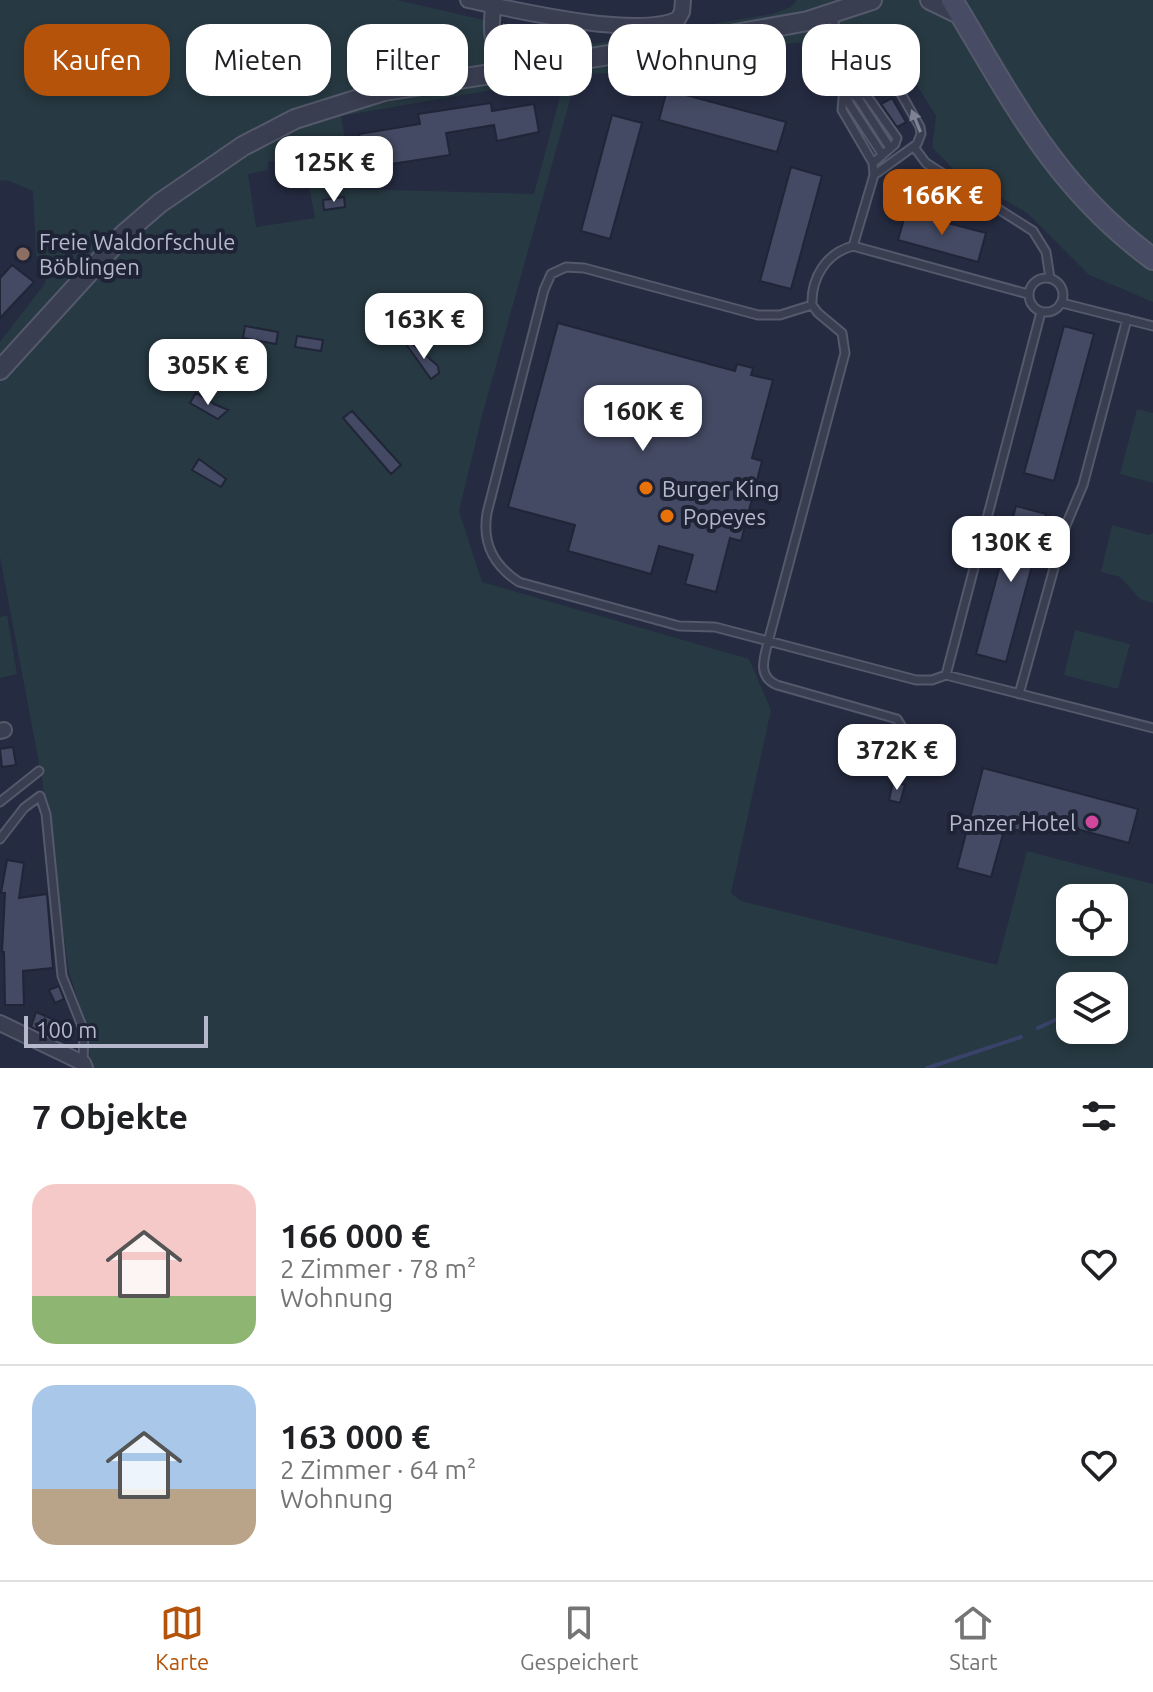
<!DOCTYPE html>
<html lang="de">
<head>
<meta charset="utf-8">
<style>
  body { margin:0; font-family:Ubuntu,sans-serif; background:#f2f2f2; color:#202124; height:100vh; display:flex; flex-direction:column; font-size:30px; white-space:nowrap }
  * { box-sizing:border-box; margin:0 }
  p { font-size:26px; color:#757577 }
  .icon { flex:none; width:44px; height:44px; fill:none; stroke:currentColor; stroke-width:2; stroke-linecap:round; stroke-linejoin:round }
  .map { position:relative; height:1068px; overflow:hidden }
  .side { display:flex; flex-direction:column; background:#fff; flex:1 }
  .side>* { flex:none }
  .guide { position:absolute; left:24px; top:24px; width:1106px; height:72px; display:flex; gap:16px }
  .controls { position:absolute; left:1056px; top:884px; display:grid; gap:16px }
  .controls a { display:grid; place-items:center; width:72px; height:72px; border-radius:16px; background:#fff; box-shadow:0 4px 12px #0003; font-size:40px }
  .scale { position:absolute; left:24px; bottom:20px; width:184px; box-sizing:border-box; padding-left:8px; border:4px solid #b6b9cb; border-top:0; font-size:22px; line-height:28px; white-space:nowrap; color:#b6b9cb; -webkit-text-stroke:6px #1e2336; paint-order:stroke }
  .price { position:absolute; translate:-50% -68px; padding:0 18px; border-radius:16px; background:#fff; color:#222; font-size:26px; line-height:52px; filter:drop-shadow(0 2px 4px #0008) }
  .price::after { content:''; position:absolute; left:50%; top:48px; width:24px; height:18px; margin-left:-12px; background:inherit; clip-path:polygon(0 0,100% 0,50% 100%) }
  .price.on { background:#b45309; color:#fff }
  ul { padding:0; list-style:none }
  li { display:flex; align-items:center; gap:24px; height:200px; padding:0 32px }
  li+li { border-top:2px solid #e0e0e0 }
  li span { display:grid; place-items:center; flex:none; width:224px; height:160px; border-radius:24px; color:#555 }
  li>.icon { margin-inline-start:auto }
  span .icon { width:96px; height:96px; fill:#fffc; stroke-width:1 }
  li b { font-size:34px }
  h2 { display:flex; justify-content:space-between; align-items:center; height:96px; padding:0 32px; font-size:34px }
  .tag { padding:0 28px; border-radius:24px; background:#fff; box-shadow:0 4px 12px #0003; font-size:28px; line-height:72px }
  .tag.on { background:#b45309; color:#fff }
  .dock { display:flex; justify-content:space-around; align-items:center; height:112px; border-top:2px solid #e0e0e0; background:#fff; font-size:22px; color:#757577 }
  .dock a { display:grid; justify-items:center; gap:4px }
  .dock .on { color:#b45309 }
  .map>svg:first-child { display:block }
  .green { fill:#273942; fill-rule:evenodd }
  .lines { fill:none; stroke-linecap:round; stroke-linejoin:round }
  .stream { stroke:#394268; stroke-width:4 }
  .building { fill:#444a63; stroke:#202538; stroke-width:2 }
  .service-casing { stroke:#54596b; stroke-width:11 }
  .minor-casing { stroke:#54596b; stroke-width:18 }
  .tertiary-casing { stroke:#54596b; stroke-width:22 }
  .secondary-casing { stroke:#54596b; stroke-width:24 }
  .service { stroke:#3a3e51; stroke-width:7 }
  .minor { stroke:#3a3e51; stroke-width:14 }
  .tertiary { stroke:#3a3e51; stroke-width:18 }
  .secondary { stroke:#484b64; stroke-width:20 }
  .oneway { fill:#7e8294 }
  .education-dot { fill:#8d6e63; stroke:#1e2336; stroke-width:3 }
  .food-dot { fill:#e8710a; stroke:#1e2336; stroke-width:3 }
  .hotel-dot { fill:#d1479c; stroke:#1e2336; stroke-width:3 }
  .labels { text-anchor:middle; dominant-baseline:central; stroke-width:8; stroke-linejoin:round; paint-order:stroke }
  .poi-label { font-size:22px; fill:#b6b9cb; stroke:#1e2336; text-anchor:start }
</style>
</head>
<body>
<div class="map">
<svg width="1153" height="1068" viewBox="0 0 1153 1068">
  <rect width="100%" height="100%" fill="#252b41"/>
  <path class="green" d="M0 0H397L484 20 485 25 505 20 508 50 510 54 517 57 772 14 791 7 797 0H1153V302L1089 275 1027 213 953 169 932 147 936 116 905 66 891 62 855 38 821 33 802 42 727 51 608 73 577 75 483 412 459 511 482 582 749 659 771 710 731 893 741 901 997 965 1027 851 1153 884V1068H90L89 1035 69 972 42 779 0 557V342L46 282 36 254 33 191 6 180 0 181ZM554 79 555 83 564 82 534 194 354 189 341 116ZM335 151 340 171 330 173 332 183 325 184 324 179 308 181 315 218 256 227 248 174 268 170V162ZM1070 898H1114V942H1070ZM1070 986H1114V1030H1070Z
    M1137 409 1153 413V483L1120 474Z
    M1112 525 1148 535 1153 533V603L1140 599 1120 577 1101 572Z
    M7 615 17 674 0 678V617Z
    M1075 630 1130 644 1118 689 1064 675Z"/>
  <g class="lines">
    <path class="stream" d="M1038 1028 1070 1013
      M927 1068 1021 1037"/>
  </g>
  <path class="building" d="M502 22H505L506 27 513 26 514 39 507 40 508 46H505L503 37Z
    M667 90 786 122 777 152 659 120Z
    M892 98 906 122 897 127 881 104Z
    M491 103 492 111 534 104 539 132 497 141 494 125 446 133 450 155 365 168 359 134 420 124 418 114Z
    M612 115 642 123 610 239 581 231Z
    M791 167 822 176 791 289 760 281Z
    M344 197 345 207 324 210 323 200Z
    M906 212 986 233 978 262 898 240Z
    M12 265 34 282 0 318V278Z
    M558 323 735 371 737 364 753 368 751 375 773 380 752 458 762 461 741 541 730 538 716 592 685 584 693 555 659 546 651 574 568 551 575 525 508 507Z
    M245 326 278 332 276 344 243 338Z
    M1064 326 1094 334 1054 481 1024 473Z
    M297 336 323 340 321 351 295 347Z
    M409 341 438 366 439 373 431 379 406 344Z
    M196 393 214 404 228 410 218 419 190 403Z
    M352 411 401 465 391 474 343 418Z
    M199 459 226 479 221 487 192 470Z
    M1016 506 1046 514 1006 662 976 654Z
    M13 747 16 765 2 767 0 749Z
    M983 768 1138 809 1129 843 1028 816 1024 832 1005 827 991 877 957 868Z
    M893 782 905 785 900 803 889 800Z
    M7 860 24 863 19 898 47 894 53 968 23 971 24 1005H5L4 952H2L5 893H1Z
    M59 986 64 999 55 1003 49 990Z
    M36 1012 64 1024 59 1040 31 1027Z"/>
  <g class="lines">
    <g class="service-casing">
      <path id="service" d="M833 16 835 28 834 38 831 39 844 87 842 110 873 163 874 175 853 246 1028 294
        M835 28 844 37 853 62 899 90 920 127 921 134 917 144 874 175
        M844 87 867 96 897 138 895 144 873 163
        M845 89 850 105 882 154
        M849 91 859 100 890 148
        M914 147 926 163 1033 231 1046 252 1050 278
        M853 246C826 253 811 278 812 305L780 315H758L584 268 566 267 551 274 544 290 487 513C482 543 493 565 519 582L679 626 715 627 916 680H932L946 675 1153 728
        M1029 295a17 17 0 1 1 34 0a17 17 0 1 1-34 0Z
        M1062 303 1153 326
        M812 305 818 313 842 333 845 353 768 642C764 659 757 676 777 685L897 719 902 727 898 742 892 747 885 746
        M946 675 1041 312
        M1019 694 1066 525 1083 485 1127 319
        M0 802 39 771
        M0 839 24 808 40 796 46 814 62 976 84 1031 83 1063"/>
    </g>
    <g class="minor-casing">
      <path id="minor" d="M468 0C515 10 637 39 678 19L682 12 683 0
        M492 0C494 13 490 25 493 39 496 50 499 59 501 71
        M0 731 4 730
        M0 1023 83 1063 85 1068"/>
    </g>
    <g class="tertiary-casing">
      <path id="tertiary" d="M930 0 961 15
        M0 370 124 234 160 203 243 146 295 119 384 91 697 41 808 21 872 0"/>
    </g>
    <g class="secondary-casing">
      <path id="secondary" d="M952 0C1013 101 1055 187 1153 259"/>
    </g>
    <use href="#service" class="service"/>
    <use href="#minor" class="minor"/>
    <use href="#tertiary" class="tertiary"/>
    <use href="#secondary" class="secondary"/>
  </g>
  <defs><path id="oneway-solid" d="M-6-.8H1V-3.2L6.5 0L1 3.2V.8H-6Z" transform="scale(2)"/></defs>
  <use class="oneway" href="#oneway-solid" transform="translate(916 121) rotate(-112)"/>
  <circle class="education-dot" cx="23" cy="254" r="8"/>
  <g class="food-dot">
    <circle cx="646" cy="488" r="8"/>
    <circle cx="667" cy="516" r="8"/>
  </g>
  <circle class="hotel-dot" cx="1092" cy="822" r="8"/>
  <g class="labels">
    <g class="poi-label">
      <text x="39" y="241">Freie Waldorfschule<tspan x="39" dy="25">Böblingen</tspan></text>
      <text x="662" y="488">Burger King</text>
      <text x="683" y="516">Popeyes</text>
      <text x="1076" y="822" text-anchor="end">Panzer Hotel</text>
    </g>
  </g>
</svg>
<div class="controls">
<a><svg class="icon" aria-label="locate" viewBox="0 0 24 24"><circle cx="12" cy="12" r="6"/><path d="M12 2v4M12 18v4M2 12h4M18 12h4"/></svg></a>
<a><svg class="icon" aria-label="layers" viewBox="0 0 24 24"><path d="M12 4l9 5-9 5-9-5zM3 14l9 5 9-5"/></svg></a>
</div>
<div class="scale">100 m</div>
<b class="price" style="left:334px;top:204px">125K €</b>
<b class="price on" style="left:942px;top:237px">166K €</b>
<b class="price" style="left:424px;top:361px">163K €</b>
<b class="price" style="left:208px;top:407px">305K €</b>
<b class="price" style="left:643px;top:453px">160K €</b>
<b class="price" style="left:1011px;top:584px">130K €</b>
<b class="price" style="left:897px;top:792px">372K €</b>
<div class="guide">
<a class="tag on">Kaufen</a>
<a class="tag">Mieten</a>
<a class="tag">Filter</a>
<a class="tag">Neu</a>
<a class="tag">Wohnung</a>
<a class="tag">Haus</a>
</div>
</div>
<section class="side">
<h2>7 Objekte<svg class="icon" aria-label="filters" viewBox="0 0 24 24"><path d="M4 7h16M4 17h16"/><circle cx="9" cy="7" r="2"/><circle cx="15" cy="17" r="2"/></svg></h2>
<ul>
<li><span style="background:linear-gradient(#f6c9c9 70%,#8fb573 0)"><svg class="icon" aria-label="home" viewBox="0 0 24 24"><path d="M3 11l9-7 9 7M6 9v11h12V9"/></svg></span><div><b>166 000 €</b><p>2 Zimmer · 78 m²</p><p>Wohnung</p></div><svg class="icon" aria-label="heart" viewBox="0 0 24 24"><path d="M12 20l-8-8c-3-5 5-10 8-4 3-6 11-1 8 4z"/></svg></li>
<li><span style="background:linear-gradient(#a9c7e8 65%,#b9a48a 0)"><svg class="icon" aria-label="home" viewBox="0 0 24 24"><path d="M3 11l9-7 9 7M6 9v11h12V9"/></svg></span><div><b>163 000 €</b><p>2 Zimmer · 64 m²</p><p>Wohnung</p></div><svg class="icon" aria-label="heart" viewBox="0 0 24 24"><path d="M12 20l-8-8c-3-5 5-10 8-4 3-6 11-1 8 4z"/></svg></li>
</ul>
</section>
<nav class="dock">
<a class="on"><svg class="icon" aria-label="map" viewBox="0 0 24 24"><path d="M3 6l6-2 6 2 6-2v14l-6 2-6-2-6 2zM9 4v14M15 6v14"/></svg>Karte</a>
<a><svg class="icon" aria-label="saved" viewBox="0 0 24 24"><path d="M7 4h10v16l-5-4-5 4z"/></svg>Gespeichert</a>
<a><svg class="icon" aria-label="home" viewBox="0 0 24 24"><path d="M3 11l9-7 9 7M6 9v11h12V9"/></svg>Start</a>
</nav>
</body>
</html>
